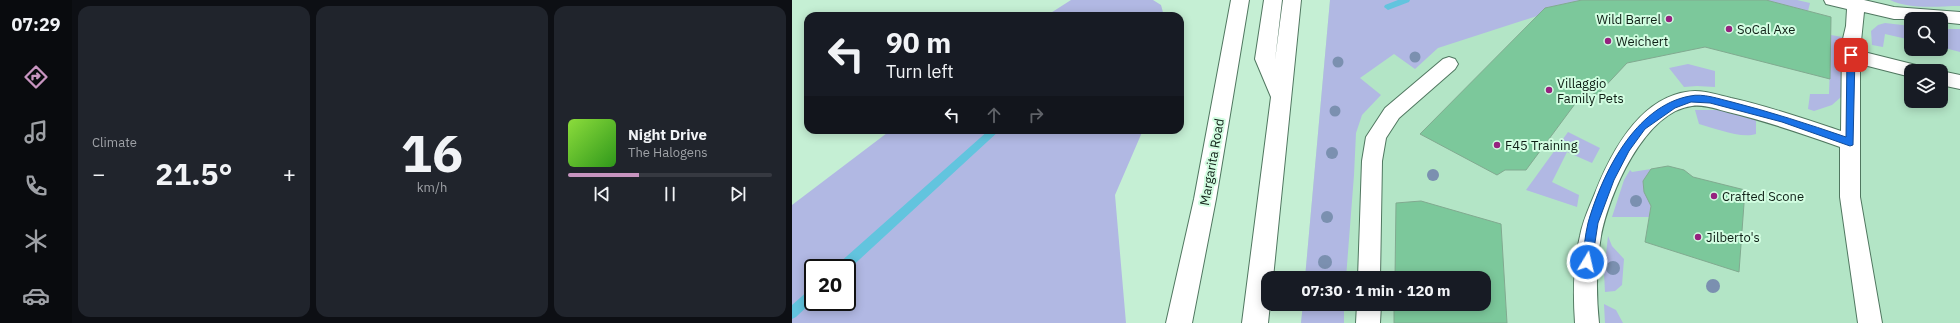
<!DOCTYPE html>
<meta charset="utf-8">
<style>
:root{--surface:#171b24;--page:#20242c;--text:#f1f3f6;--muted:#9ea1a6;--line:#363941;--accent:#c895c0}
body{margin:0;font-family:"IBM Plex Sans",sans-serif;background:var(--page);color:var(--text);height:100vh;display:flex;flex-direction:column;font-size:15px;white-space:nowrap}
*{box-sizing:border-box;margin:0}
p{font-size:13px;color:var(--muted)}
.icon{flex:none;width:22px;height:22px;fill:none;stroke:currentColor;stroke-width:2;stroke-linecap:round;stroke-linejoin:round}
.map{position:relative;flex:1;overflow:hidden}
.side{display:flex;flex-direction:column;gap:6px;padding:6px;background:#0d0f14;width:720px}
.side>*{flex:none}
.guide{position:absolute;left:12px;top:12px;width:380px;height:122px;border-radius:12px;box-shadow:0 2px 10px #0003;background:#171b24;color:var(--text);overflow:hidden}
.tools{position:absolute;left:1112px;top:12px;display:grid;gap:8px}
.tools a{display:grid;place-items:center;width:44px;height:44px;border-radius:8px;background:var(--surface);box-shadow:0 2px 10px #0003;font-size:20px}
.speed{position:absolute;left:12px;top:259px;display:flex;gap:8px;font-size:20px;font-weight:700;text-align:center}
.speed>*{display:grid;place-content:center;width:52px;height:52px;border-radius:50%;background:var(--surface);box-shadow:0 2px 10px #0003;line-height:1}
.speed .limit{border:2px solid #111;border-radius:6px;background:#fff;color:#111}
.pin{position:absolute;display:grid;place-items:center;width:34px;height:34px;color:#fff;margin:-17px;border-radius:8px;box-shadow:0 2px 6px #0006}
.me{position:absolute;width:44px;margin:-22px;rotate:9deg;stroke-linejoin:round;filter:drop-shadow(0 0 3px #0008)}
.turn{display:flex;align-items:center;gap:14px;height:84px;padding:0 16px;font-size:18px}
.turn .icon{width:52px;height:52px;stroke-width:2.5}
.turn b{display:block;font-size:28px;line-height:34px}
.lanes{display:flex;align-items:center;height:38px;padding:0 16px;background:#0003;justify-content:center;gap:20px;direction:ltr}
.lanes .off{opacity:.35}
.big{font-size:30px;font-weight:700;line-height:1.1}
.side .widget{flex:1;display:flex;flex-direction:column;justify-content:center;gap:6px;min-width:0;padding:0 14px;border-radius:12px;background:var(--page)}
.side .dial{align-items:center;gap:0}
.dial b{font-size:52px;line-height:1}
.song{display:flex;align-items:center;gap:12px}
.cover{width:48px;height:48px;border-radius:6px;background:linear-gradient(135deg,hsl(90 70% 55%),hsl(110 70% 35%))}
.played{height:4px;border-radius:2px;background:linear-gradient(90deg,var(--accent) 35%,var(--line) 35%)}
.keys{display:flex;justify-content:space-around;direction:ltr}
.heat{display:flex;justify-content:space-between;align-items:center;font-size:22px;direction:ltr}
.side .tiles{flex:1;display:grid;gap:6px;grid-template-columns:repeat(3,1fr)}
.trip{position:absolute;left:469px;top:271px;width:230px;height:40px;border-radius:12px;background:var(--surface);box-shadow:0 2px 10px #0003;font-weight:700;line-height:40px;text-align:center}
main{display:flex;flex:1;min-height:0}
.menu{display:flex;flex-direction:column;width:72px;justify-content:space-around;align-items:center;background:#090b0e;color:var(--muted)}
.menu .icon{width:28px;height:28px}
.menu .on{color:var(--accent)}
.menu b{font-size:18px;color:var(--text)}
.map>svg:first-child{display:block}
</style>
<main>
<nav class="menu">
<b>07:29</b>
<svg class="icon on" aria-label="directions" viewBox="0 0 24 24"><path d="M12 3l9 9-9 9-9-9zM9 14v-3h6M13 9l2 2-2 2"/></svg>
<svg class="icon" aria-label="music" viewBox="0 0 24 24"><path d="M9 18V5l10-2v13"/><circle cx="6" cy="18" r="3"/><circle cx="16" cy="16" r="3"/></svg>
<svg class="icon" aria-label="phone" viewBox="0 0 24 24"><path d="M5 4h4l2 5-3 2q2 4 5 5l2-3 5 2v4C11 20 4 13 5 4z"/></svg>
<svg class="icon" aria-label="climate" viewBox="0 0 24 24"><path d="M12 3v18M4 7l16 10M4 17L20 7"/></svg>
<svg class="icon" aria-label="car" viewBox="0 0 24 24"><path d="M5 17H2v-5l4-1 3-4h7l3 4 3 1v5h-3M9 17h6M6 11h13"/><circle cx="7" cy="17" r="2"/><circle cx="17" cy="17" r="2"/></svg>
</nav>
<section class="side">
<div class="tiles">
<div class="widget"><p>Climate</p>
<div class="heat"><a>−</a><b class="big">21.5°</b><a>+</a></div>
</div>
<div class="widget dial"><b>16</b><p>km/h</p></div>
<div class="widget">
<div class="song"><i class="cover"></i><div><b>Night Drive</b><p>The Halogens</p></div></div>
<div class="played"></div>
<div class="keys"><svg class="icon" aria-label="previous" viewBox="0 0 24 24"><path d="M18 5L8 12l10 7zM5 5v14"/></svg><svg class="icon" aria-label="pause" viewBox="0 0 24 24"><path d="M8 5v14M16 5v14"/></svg><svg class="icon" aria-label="next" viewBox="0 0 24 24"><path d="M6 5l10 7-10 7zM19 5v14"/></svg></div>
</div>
</div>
</section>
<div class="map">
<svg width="1168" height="323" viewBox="0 0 1168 323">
<rect width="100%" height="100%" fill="#c5efd4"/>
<path fill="#b3e5c6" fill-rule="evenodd" d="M538 0H1168V323H509L511 304H692V278H513ZM1119 19H1149V49H1119ZM1119 71H1149V101H1119Z"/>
<path fill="#b1b8e3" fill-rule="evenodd" d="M279 0H361L369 5 372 16H254Z
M538 0H790L753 8 745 16 646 48 623 69 602 54 568 78 589 95 570 115 564 133 562 175 554 278H513Z
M974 0H1005L1018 3 1016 11Z
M1098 0H1168V6C1145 6 1120 10 1098 0Z
M1093 23 1119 26V40L1093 34 1091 47 1080 45 1079 31 1086 25Z
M1149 29H1168V52L1149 47Z
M1039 35 1050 37 1049 97 1040 105 1022 111 1016 109 1018 94H1037Z
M896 64 923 71V87L905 86 892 87 877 68Z
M903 110C922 110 948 108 964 121V134C949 139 922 128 907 124Z
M99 130H351L323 195 334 323H0V205ZM21 268H55V302H21Z
M776 132 808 148 800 163 775 152 760 182 787 195 785 207 734 190Z
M859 169 851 181 852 192 859 202 857 217H820L832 180 838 170 840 172Z
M816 236 820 246 832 259 830 285 823 291 813 292 812 273Z
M511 304H552V323H509Z
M812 304 824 310 831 323H813Z"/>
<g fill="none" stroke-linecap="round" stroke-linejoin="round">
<path fill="#62c4de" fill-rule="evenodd" d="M606 0H618L617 2 596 10 592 7 593 5Z
M197 130H208L55 271V268H44L46 264Z
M21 289V301L4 317 0 319V305L17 290Z"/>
</g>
<path fill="#7cc89b" stroke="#81aa90" d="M790 0H974L1039 17 1038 79 913 47 835 63 805 95 794 89 734 170H713L705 175 628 134 753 8Z
M876 166 892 170 901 177 953 190 947 272 853 242 859 206 852 192 851 181 859 169Z
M629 201 709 224 715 323H602V304H692V278H603L604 203Z"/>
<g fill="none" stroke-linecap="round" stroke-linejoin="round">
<defs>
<path id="service" d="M1032 0H1072L1102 7 1168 12V24L1149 22V19H1102L1072 12 1068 51 1128 66 1131 71H1119V77L1068 64V197L1090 323H1066L1048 197V147C1011 134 974 121 936 112 924 109 912 104 900 106 852 112 817 194 809 236 804 265 804 294 807 323H783C781 294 781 265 788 236 791 220 797 208 803 193 820 150 850 93 903 91 915 91 927 95 939 98 976 106 1013 119 1049 131L1050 43 1054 26 1055 9 1034 4Z
M657 57 663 59 666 64 663 69 607 118 594 138 590 161 588 278H566L570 161 574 137 593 108 651 59Z
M1149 71 1168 75V89L1149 85Z
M565 304H589L588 323H564Z"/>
<path id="secondary" d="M439 0H457L424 199 400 323H374L402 199Z
M472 0H490L483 60 491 0H509L481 278H476V304H478L476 323H450L479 97 463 59Z"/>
</defs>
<use href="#service" stroke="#507760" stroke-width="2"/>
<use href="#secondary" stroke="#507760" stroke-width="2"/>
<use href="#service" fill="#fff" fill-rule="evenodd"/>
<use href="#secondary" fill="#fff" fill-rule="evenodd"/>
</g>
<g fill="#7b90b0">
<circle cx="623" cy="57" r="5.5"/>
<circle cx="546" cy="62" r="5.5"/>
<circle cx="543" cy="111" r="5.5"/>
<circle cx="540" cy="153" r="6"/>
<circle cx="641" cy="175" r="6"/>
<circle cx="844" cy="201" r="6"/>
<circle cx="535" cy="217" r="6"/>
<circle cx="533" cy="262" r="7"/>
<circle cx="821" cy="268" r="7"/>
<circle cx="921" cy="286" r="7"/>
</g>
<path fill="#1a73e8" stroke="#114b97" d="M1059 52 1063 55 1061 145 1058 146 990 122 918 103 899 102 883 108 853 129 837 151 822 180 806 223 800 262 798 265H791L790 262C792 249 793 235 796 223 810 174 843 106 898 96 911 93 927 99 940 102 979 112 1016 124 1054 137L1055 55Z"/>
<g fill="#96227f" stroke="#d2fde1" stroke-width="1.5">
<circle cx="877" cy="19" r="4"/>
<circle cx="937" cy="29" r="4"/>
<circle cx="816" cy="41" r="4"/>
<circle cx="757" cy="90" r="4"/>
<circle cx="705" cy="145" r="4"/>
<circle cx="922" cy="196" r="4"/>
<circle cx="906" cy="237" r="4"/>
</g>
<g text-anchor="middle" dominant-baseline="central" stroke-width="4" stroke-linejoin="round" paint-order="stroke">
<g font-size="13" fill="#0e1e15" stroke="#d2fde1" text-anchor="start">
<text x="869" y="19" text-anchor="end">Wild Barrel</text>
<text x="945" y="29">SoCal Axe</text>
<text x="824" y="41">Weichert</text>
<text x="765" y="83">Villaggio<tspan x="765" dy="15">Family Pets</tspan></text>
<text x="713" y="145">F45 Training</text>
<text x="930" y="196">Crafted Scone</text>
<text x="914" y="237">Jilberto's</text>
</g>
<g font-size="13" fill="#0e1e15" stroke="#d2fde1">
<text transform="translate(420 162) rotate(-80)">Margarita Road</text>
</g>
</g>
</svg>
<div class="tools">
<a><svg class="icon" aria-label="search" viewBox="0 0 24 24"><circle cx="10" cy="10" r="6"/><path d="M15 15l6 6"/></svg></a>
<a><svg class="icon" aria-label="layers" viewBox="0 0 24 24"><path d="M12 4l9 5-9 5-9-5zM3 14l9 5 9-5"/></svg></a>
</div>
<div class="speed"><div class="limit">20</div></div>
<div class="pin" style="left:1059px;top:55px;background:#d93025"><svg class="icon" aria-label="arrive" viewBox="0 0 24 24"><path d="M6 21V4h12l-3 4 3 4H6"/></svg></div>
<svg class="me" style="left:795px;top:262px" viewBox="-20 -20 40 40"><circle r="17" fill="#1a73e8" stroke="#fff" stroke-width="3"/><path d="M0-11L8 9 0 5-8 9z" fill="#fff"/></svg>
<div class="trip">07:30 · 1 min · 120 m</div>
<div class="guide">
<div class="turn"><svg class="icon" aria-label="left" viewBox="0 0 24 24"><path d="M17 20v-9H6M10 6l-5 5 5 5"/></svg><div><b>90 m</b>Turn left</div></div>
<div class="lanes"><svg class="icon" aria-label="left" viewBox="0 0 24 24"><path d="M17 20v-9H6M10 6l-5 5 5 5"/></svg><svg class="icon off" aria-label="ahead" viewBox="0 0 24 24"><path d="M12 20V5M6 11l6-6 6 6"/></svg><svg class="icon off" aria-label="right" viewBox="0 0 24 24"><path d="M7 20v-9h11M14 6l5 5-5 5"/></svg></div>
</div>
</div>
</main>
